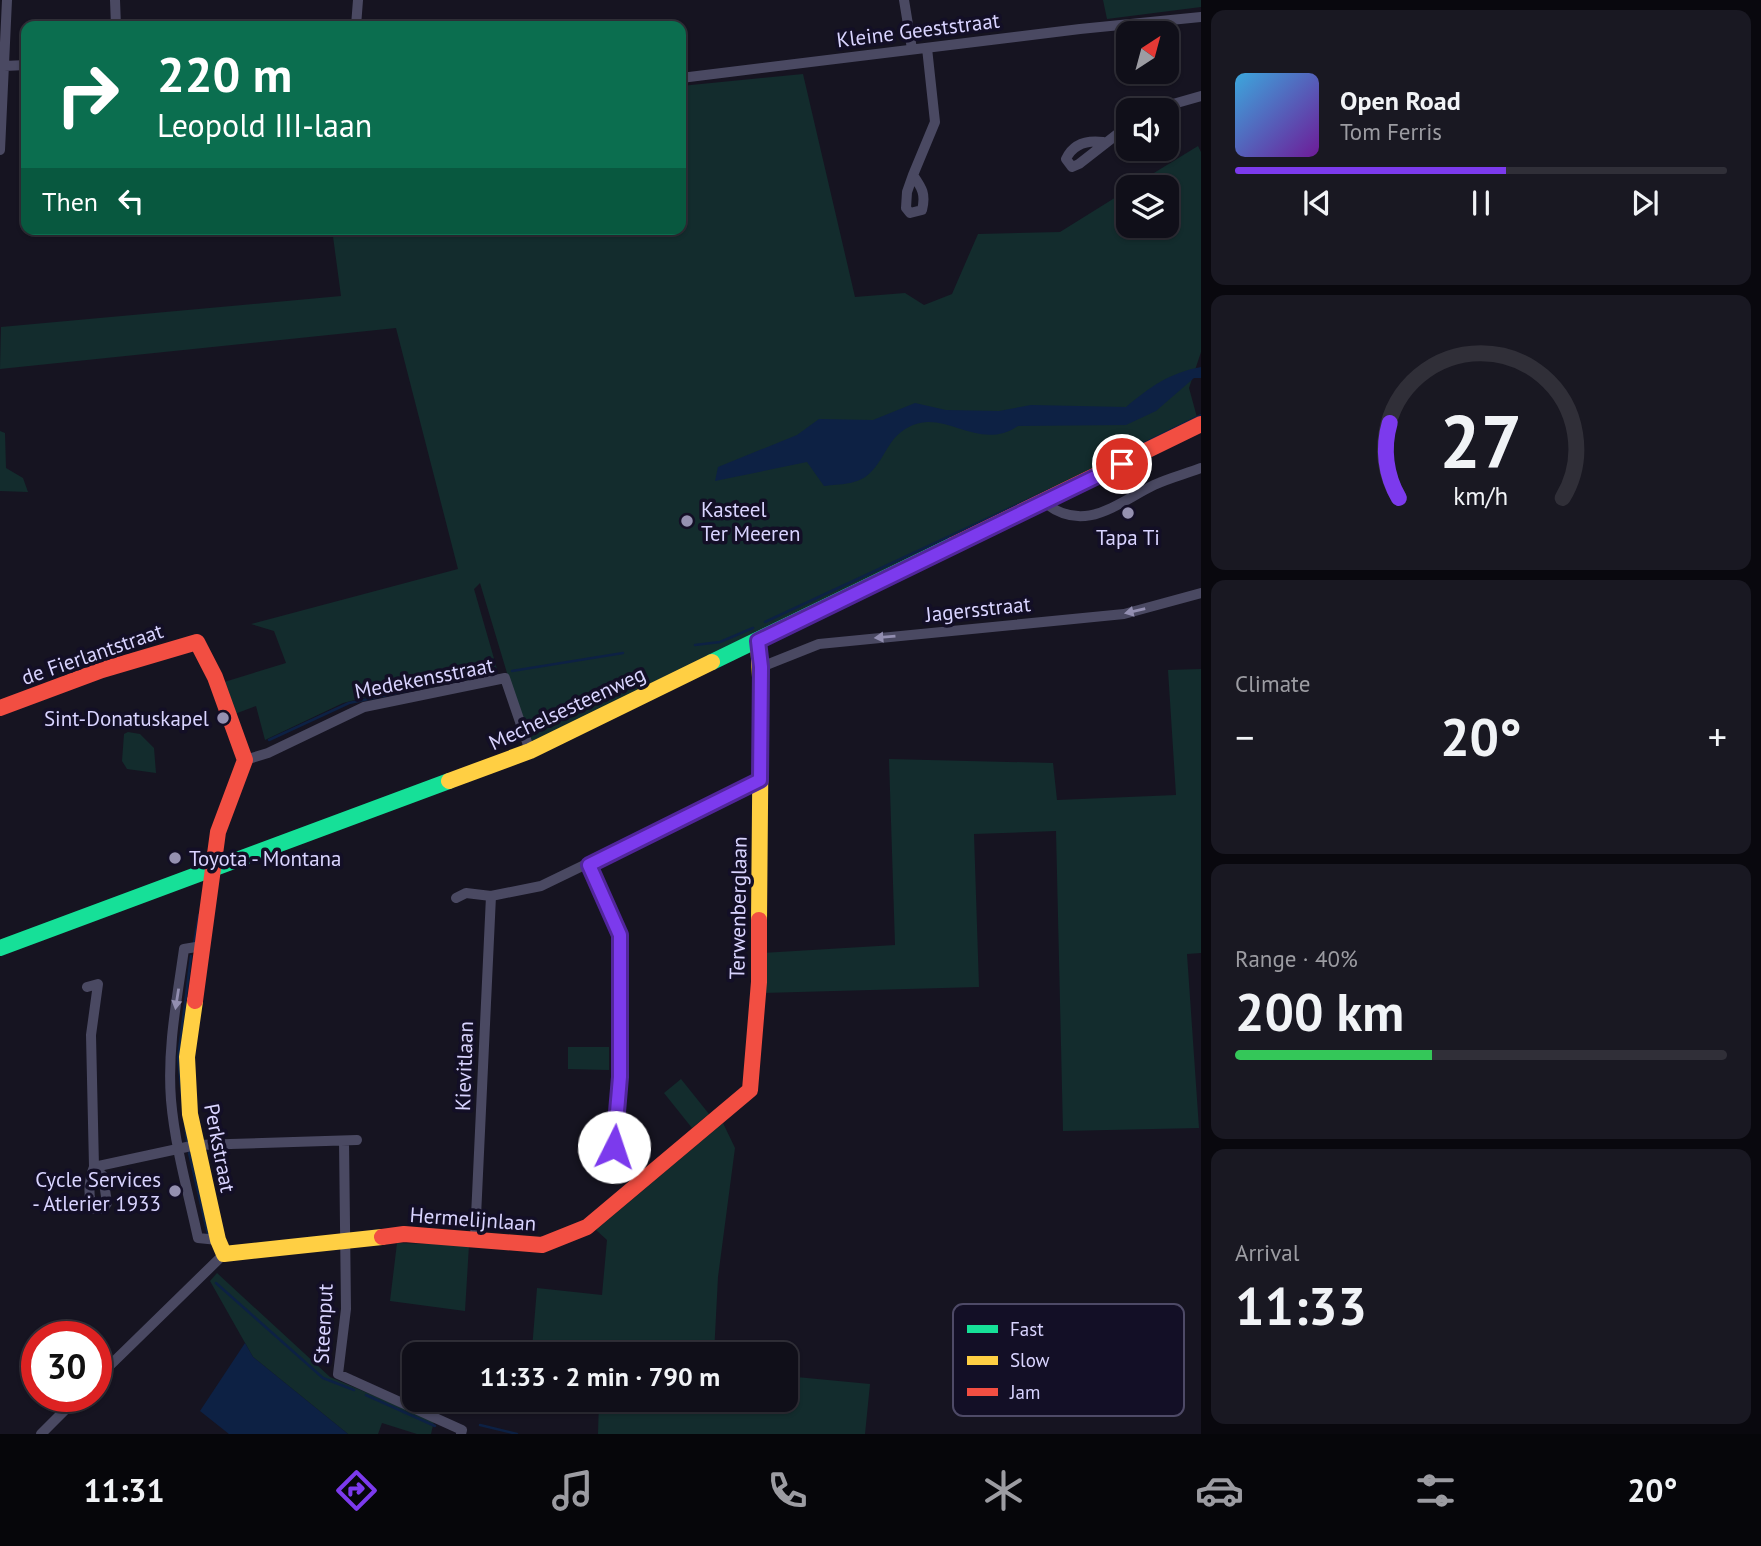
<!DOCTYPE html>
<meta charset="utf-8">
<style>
:root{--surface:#100f19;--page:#191822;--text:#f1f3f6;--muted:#9c9ca2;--line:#302f38;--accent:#7c3aed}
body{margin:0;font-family:"PT Sans",sans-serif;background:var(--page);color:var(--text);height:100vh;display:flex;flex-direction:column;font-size:26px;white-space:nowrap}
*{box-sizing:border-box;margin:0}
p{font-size:23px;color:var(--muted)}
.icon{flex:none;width:38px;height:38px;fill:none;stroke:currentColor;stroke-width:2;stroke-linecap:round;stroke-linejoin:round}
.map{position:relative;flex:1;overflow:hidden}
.sheet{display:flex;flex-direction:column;gap:10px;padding:10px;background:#09080e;width:560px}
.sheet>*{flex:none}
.guide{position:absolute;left:21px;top:21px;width:665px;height:214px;border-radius:14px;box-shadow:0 2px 5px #0004,0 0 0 2px var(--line);background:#0b6e4f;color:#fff;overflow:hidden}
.needle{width:46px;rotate:36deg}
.controls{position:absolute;left:1116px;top:21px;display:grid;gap:14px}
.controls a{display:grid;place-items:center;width:63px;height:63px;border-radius:14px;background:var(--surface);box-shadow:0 2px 5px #0004,0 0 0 2px var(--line);font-size:35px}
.speed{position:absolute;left:21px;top:1321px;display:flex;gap:14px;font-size:35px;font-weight:700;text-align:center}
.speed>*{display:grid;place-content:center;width:91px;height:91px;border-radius:50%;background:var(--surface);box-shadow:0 2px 5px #0004,0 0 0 2px var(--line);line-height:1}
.speed .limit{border:10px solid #d22;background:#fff;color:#111}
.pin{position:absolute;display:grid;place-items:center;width:60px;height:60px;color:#fff;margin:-30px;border:4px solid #fff;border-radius:50%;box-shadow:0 2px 7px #0007}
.me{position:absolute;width:77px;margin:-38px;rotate:4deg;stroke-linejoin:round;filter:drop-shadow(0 0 5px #0008)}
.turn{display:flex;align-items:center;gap:24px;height:147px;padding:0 21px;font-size:32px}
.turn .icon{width:91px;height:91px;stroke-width:2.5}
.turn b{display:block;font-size:49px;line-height:60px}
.then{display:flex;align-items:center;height:66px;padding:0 21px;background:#0003;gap:14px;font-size:26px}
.big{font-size:52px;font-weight:700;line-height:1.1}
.sheet .card{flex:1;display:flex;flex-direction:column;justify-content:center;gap:10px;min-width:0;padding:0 24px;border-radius:14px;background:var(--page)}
.sheet .dial{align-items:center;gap:0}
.dial svg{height:182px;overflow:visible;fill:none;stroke:var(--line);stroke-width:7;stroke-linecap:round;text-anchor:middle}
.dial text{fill:var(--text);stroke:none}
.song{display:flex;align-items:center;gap:21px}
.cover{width:84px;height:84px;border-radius:10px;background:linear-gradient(135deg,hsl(200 70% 55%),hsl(280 70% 35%))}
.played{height:7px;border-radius:4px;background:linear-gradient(90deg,var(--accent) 55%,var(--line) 55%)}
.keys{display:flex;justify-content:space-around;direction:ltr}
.heat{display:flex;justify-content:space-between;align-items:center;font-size:38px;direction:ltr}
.charge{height:10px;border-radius:5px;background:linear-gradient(90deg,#34c759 40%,var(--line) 0)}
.trip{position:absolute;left:402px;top:1342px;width:396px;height:70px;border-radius:14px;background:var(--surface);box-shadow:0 2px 5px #0004,0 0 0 2px var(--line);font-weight:700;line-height:70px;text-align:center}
.menu{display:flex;height:112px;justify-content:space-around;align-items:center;background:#06060a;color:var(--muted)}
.menu .icon{width:49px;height:49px}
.menu .current{color:var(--accent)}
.menu b{font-size:32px;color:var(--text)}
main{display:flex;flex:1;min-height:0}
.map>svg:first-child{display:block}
</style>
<main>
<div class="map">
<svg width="1201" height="1434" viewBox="0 0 1201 1434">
<rect width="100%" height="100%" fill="#161421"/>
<path fill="#132c2d" d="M1103 0H1201V7L1107 19Z
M803 74 855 297 905 293 924 305 952 294 978 234 1060 232 1129 189V226H1167V187H1131L1198 146 1201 152V352L1189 388 1198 421 850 592 528 743 480 583 474 589 497 669 441 686 396 693 408 687 343 703 265 740 256 706 232 715 221 683 286 663 274 631 251 624 458 569 396 328 0 369 1 327 341 296 332 229H681V86Z
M0 431 5 433 6 468 23 478 28 492 0 491Z
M1201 669V953L1187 954 1199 1128 1063 1131 1056 831 974 834 979 987 763 993 762 953 895 945 889 759 1053 763 1057 800 1176 795 1168 670Z
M128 732 140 734 154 748 156 773 127 769 122 761 124 734Z
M568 1047H609V1070L568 1069Z
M681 1079 709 1114 692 1128 664 1093Z
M723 1123 735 1148 718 1277 714 1354H581L532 1349 537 1288 602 1295 607 1240 596 1230Z
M397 1243 469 1245 465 1311 390 1301Z
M217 1273 330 1377 434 1421 431 1434H417L382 1423 378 1434H348L253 1357 210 1281Z
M786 1376 870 1384 865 1434H598L599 1400H786Z"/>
<path fill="#0d2144" d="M1201 367V378H1194L1156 411 1126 425 1018 426C979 452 948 411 913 425 887 436 887 457 870 473 858 485 840 484 824 486L807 462 715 481 718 467 797 435 819 419 873 420 915 403 946 410 999 411 1031 405 1126 407C1150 387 1169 373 1201 367Z
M245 1343 253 1357 348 1434H229L200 1411Z"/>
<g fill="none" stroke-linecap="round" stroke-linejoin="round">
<path stroke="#0d2144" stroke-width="2.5" d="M1104 463 1201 415
M765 622 1051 489
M695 645 720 642 753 628
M512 671 623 653
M269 740 349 703 488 674
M194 943 199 915
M187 1142 178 1058 191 956
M189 1153 208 1235
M216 1283 323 1378 354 1390
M366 1395 435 1426
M480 1425 517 1434"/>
<path stroke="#4a4962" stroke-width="10" d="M115 0 116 26
M904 0 912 49
M356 26 358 0
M4 66 26 65
M681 78 1080 29 1201 17
M1152 110 1201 96
M1103 142C1087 140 1073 144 1066 159L1072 167 1079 164 1129 125
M0 150 7 0
M913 175 935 122 927 48
M913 175C922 188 926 194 922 210L910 213 906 208 907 192Z
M1044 502C1084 535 1117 503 1154 485 1169 478 1185 474 1201 468
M761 667 819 644 1124 614 1201 593
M245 760 268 753 364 707 505 678 530 751
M589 865 620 935V1077L614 1147 620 1161 638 1183
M456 898 466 893 491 896 541 886 760 780
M202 946 184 949C177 999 167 1049 171 1100 175 1146 188 1192 198 1238L218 1240
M87 987 98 984 91 1035 94 1167C89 1179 87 1199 94 1209H103L107 1203 103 1176 94 1167
M344 1141 346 1309 338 1374 462 1430 461 1434
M94 1167 196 1145 357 1140
M475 1238 491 896
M96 1379 224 1254
M41 1434 79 1396"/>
<path stroke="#16e098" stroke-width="16" d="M712 662 953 545
M0 948 449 781"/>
<path stroke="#ffcf43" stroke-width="16" d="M758 641 761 695 759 920
M449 781 530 751 712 662
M195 1001 187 1057 190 1114 218 1240 224 1254 382 1237"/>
<path stroke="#f24e42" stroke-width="16" d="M953 545 1201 424
M0 708 102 670 197 642 215 677 245 760 218 832 195 1001
M382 1237 404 1234 542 1245 587 1227 750 1090 759 982V920"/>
</g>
<defs><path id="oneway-solid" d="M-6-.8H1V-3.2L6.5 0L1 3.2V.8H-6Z" transform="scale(1.75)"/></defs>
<g fill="#928eb0">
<use href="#oneway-solid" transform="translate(1135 611) rotate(167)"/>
<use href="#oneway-solid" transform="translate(885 637) rotate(175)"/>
<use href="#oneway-solid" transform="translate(177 999) rotate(99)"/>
</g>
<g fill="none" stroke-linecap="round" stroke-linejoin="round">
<defs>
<path id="route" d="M614 1147 620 1077V935L589 865 760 780 761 667 758 641 1122 464"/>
</defs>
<use href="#route" stroke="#51269a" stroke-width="18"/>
<use href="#route" stroke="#7c3aed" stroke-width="12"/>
</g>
<g fill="#9591b1" stroke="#130f26" stroke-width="2.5">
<circle cx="1128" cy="513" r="7"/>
<circle cx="687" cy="521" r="7"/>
<circle cx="223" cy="718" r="7"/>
<circle cx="175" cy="858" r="7"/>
<circle cx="175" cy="1191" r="7"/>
</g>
<g text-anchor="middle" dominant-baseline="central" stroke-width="7" stroke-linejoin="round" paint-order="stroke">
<g font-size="21" fill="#d9d4ff" stroke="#130f26">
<text transform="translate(918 30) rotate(-7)">Kleine Geeststraat</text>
<text transform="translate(978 609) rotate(-6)">Jagersstraat</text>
<text transform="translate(92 654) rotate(-19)">de Fierlantstraat</text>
<text transform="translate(424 678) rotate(-11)">Medekensstraat</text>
<text transform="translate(567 708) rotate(-25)">Mechelsesteenweg</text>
<text transform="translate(738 908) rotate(-89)">Terwenberglaan</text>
<text transform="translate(464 1066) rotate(-88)">Kievitlaan</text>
<text transform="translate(220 1148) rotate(79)">Perkstraat</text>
<text transform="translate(473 1219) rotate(4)">Hermelijnlaan</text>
<text transform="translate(323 1324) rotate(-87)">Steenput</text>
</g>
<g font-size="21" fill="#d9d4ff" stroke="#130f26" text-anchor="start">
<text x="701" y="509">Kasteel<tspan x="701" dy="24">Ter Meeren</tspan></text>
<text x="1128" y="537" text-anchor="middle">Tapa Ti</text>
<text x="209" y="718" text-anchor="end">Sint-Donatuskapel</text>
<text x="189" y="858">Toyota - Montana</text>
<text x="161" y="1179" text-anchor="end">Cycle Services<tspan x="161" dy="24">- Atlerier 1933</tspan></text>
</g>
</g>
<rect x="953" y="1304" width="231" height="112" rx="10" fill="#130f26" stroke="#4e4a67" stroke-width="2"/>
<rect x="967" y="1325" width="31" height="8" fill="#16e098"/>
<rect x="967" y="1356" width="31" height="9" fill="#ffcf43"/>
<rect x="967" y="1388" width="31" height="8" fill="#f24e42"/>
<g font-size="19" fill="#d9d4ff">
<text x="1010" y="1336">Fast</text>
<text x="1010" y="1367">Slow</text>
<text x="1010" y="1399">Jam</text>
</g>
</svg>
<div class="controls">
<a><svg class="needle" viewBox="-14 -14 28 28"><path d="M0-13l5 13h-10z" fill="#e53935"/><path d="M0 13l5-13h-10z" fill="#9c9ca2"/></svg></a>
<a><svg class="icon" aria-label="sound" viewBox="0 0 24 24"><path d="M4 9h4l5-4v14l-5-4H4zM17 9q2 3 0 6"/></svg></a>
<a><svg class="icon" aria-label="layers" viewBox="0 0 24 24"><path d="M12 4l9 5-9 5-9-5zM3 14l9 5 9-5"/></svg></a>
</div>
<div class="speed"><div class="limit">30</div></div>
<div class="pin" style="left:1122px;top:464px;background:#d93025"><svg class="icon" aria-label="arrive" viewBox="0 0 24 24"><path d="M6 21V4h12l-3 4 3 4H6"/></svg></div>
<svg class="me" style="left:614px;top:1147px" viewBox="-20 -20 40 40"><circle r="19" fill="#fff"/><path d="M0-13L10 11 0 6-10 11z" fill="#7c3aed"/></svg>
<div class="trip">11:33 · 2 min · 790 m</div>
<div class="guide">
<div class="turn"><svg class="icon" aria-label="right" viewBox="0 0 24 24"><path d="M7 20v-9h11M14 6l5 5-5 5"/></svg><div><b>220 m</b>Leopold III-laan</div></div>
<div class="then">Then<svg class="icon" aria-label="left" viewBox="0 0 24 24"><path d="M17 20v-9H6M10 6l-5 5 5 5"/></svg></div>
</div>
</div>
<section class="sheet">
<div class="card">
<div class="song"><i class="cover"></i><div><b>Open Road</b><p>Tom Ferris</p></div></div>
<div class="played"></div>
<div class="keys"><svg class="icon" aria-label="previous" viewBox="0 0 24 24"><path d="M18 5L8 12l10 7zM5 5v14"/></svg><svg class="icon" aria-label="pause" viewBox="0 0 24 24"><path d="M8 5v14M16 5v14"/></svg><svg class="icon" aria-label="next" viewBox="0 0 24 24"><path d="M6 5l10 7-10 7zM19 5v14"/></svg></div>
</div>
<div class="card dial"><svg viewBox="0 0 100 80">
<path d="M14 69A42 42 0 1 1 86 69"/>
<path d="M14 69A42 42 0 0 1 10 36" stroke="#7c3aed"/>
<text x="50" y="56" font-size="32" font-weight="700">27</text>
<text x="50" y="72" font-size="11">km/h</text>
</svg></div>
<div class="card"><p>Climate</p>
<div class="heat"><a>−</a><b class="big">20°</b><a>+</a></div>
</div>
<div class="card"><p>Range · 40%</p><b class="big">200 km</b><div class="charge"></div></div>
<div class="card"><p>Arrival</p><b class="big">11:33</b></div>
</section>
</main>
<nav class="menu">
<b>11:31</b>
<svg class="icon current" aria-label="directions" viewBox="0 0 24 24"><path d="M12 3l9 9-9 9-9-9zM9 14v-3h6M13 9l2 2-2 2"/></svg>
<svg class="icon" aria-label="music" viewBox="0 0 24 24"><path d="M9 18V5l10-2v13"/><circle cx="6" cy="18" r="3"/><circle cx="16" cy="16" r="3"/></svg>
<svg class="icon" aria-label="phone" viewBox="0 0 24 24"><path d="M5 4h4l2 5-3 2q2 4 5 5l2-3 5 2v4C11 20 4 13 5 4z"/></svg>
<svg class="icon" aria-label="climate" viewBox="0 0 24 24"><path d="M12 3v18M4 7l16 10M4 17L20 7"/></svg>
<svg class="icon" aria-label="car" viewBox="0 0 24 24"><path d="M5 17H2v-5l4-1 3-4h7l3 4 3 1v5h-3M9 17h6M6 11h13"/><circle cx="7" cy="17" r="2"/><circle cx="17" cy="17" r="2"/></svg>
<svg class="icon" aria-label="filters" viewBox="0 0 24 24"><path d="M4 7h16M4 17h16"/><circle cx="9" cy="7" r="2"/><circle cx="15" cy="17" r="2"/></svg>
<b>20°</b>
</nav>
